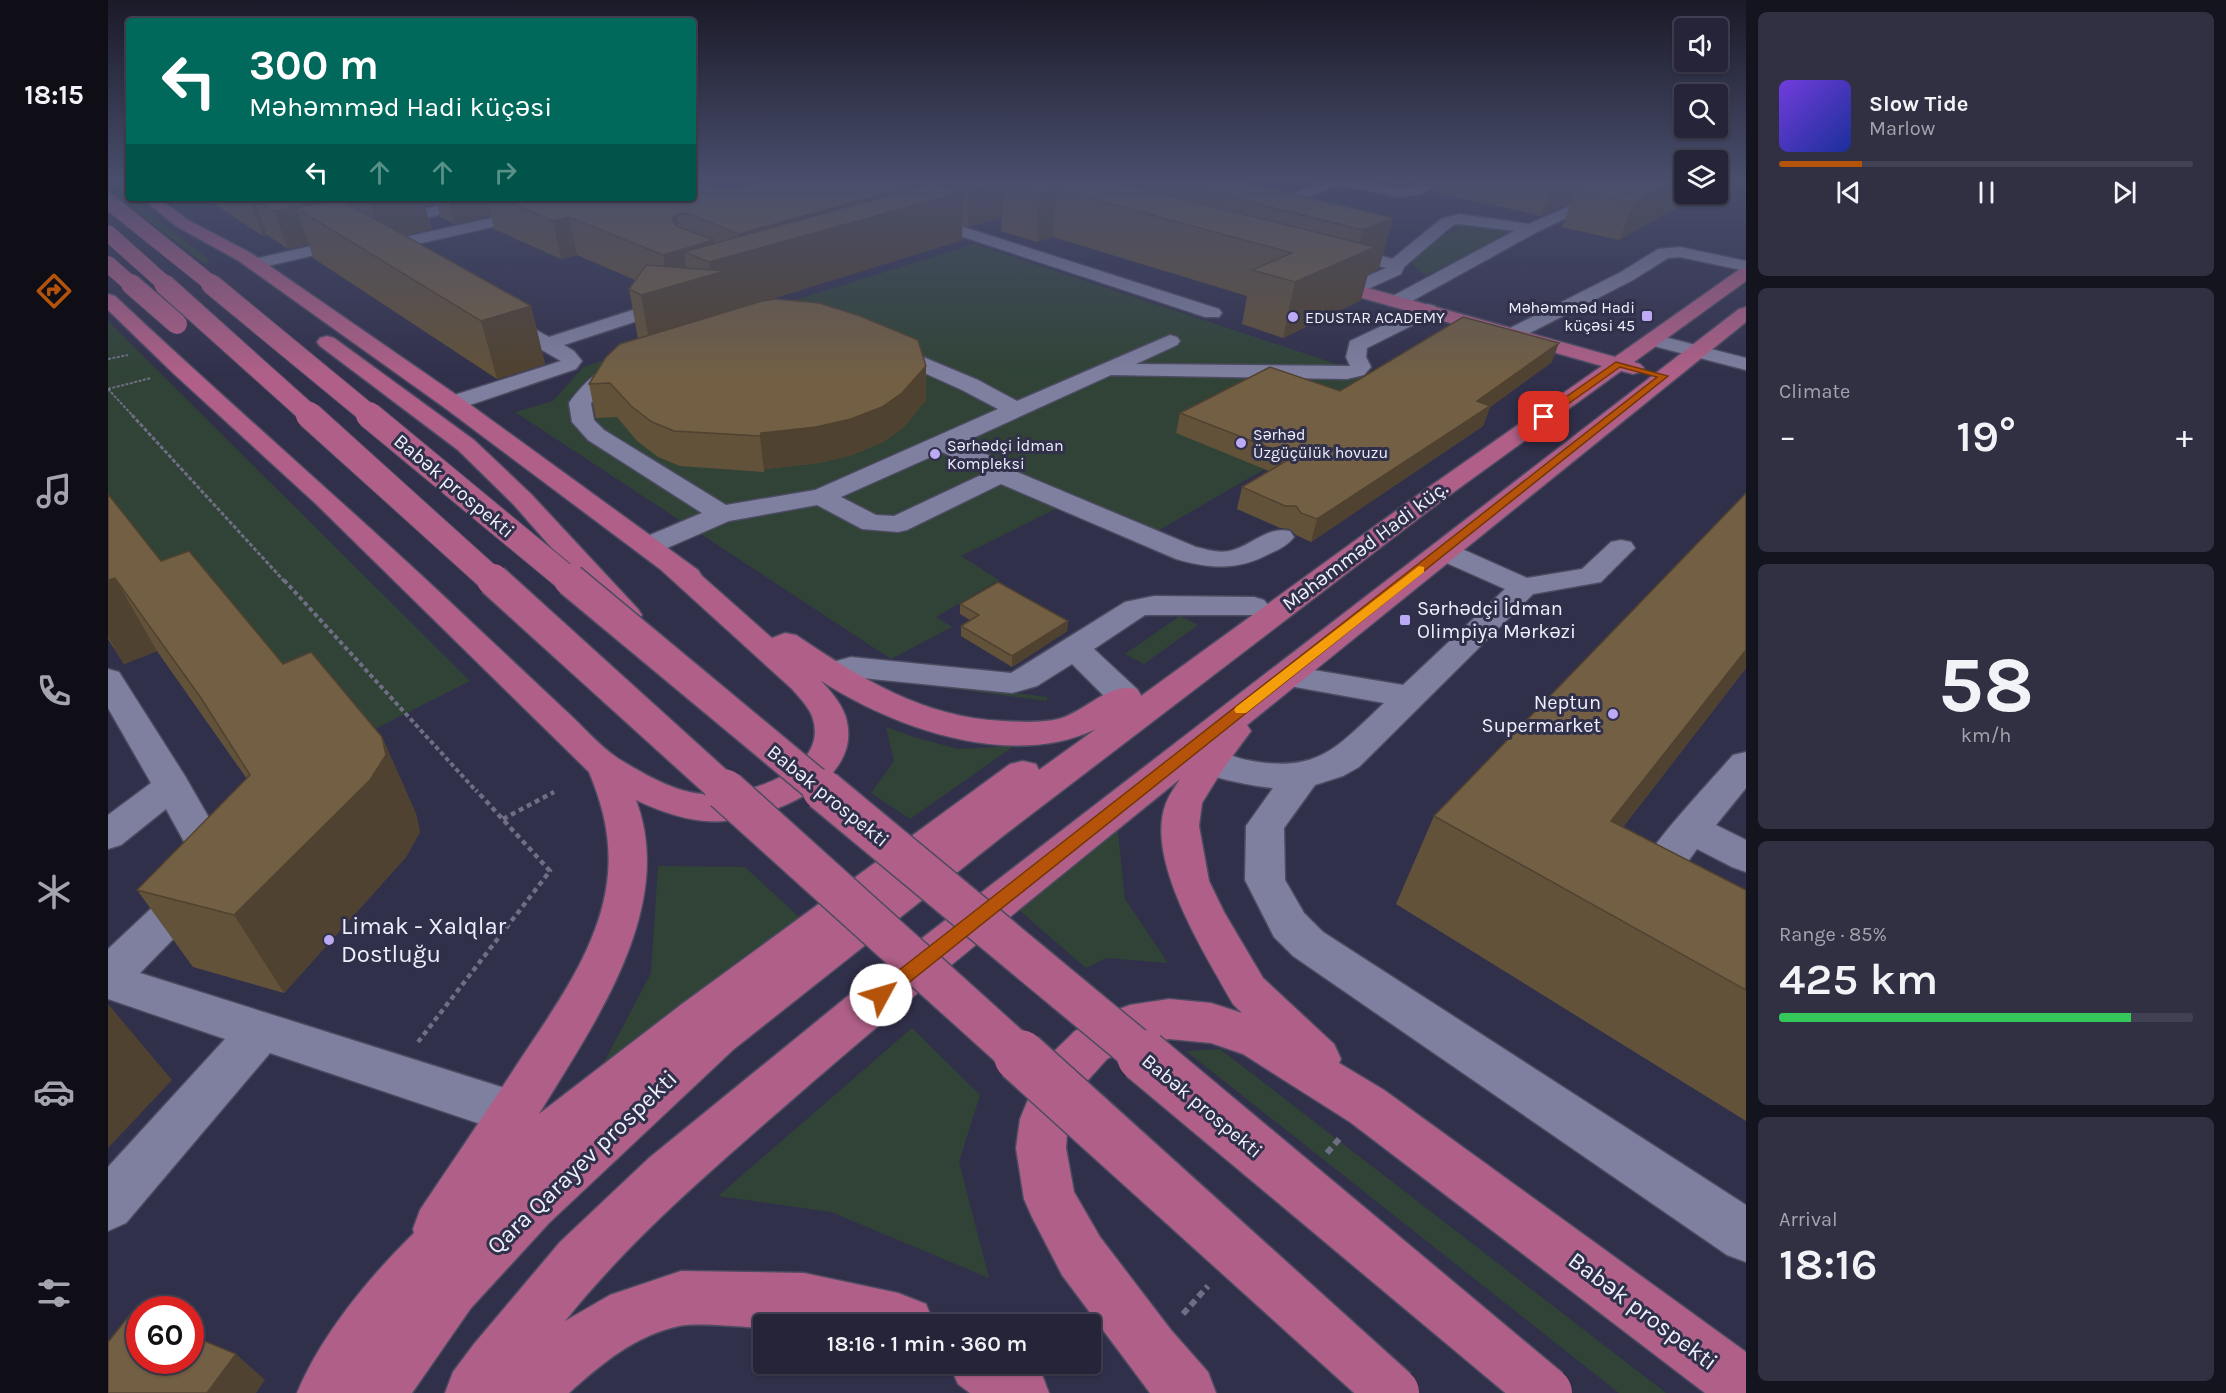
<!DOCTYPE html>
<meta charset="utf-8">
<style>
:root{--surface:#252438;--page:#313043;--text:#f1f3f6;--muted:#a3a4ae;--line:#424153;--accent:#b45309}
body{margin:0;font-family:Karla,sans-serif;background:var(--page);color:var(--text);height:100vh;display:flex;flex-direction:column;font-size:22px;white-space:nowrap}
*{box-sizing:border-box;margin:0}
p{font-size:20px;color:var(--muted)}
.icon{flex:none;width:33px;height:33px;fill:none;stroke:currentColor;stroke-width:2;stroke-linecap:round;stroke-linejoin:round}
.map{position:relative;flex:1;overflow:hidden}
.panel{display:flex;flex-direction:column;gap:12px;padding:12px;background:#14141f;width:480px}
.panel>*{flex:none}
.guide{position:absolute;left:18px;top:18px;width:570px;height:183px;border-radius:6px;box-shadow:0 2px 4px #0004,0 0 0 2px var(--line);background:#00695c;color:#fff;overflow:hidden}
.controls{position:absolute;left:1566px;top:18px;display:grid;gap:12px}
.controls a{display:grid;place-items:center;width:54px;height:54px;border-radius:6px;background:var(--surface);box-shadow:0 2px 4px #0004,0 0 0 2px var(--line);font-size:30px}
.speed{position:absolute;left:18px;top:1296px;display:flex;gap:12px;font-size:30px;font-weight:700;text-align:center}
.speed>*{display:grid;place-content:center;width:78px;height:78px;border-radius:50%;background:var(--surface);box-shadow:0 2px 4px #0004,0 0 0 2px var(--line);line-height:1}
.speed .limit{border:9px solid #d22;background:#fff;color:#111}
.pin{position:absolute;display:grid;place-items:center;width:51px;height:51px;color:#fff;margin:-26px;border-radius:12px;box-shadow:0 3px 9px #0006}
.me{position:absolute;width:66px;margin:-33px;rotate:51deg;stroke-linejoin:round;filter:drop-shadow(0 0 4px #0008)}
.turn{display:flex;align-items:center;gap:21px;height:126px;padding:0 24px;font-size:27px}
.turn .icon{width:78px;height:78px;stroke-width:2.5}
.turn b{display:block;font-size:42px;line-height:51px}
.lanes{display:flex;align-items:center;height:57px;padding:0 24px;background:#0003;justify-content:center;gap:30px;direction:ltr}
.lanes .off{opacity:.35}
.big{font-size:45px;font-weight:600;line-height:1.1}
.panel .widget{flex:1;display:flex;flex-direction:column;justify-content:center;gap:9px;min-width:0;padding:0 21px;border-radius:9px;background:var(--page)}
.panel .dial{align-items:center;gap:0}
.dial b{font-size:78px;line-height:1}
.song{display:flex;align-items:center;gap:18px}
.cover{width:72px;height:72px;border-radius:9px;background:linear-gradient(135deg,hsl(260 70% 55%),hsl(230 70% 35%))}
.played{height:6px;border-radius:3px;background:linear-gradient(90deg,var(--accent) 20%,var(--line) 20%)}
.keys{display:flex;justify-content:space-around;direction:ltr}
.heat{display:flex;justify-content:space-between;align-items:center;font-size:33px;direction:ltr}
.charge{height:9px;border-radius:4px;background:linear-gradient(90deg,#34c759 85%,var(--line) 0)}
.trip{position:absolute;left:645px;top:1314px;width:348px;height:60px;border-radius:6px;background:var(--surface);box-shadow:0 2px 4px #0004,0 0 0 2px var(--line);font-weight:600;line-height:60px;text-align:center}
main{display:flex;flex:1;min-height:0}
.menu{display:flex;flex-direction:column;width:108px;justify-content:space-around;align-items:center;background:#0f0e16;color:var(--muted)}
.menu .icon{width:42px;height:42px}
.menu .current{color:var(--accent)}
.menu b{font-size:27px;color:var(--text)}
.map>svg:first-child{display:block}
</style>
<main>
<nav class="menu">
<b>18:15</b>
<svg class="icon current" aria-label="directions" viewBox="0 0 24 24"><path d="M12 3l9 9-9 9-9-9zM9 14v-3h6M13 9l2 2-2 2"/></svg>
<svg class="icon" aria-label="music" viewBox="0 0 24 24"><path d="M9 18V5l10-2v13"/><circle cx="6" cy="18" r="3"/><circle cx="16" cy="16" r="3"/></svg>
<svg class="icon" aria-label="phone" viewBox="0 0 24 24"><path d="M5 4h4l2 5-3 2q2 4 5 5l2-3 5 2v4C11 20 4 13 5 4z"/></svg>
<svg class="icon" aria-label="climate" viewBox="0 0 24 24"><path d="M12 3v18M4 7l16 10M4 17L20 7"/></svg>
<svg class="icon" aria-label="car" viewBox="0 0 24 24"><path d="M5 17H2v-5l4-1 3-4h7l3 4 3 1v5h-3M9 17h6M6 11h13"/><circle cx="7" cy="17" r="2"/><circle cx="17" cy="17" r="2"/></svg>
<svg class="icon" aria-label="filters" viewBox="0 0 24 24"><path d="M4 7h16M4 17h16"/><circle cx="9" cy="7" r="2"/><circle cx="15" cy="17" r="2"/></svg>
</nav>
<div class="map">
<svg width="1638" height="1393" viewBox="0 0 1638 1393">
<rect width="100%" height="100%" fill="#31304b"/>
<path fill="#304336" d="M0 181H1L103 261 95 263 0 189Z
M1360 222 1410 229 1317 276 1298 257Z
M866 244 1298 387 1048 532 971 497 853 556 891 580 828 617 844 627 783 659 407 412 445 401 475 367Z
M0 321 362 681 247 739 212 740 0 513Z
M1072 616 1090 625 1036 664 1017 654Z
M794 678 939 697V701L794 682Z
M778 727 806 737 850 749 906 746 802 819 763 793 786 761Z
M1009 824 1017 899 1060 963 998 958 978 968 911 910Z
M550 866 637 867 691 917 492 1070 543 973Z
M804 1028 872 1095 851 1162 881 1278 723 1212 610 1196Z
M1112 1049 1558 1393H1511L1078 1051Z"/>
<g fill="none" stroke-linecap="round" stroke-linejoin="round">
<defs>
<path id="minor" d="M1217 181H1253L1290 189 1305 187 1318 181H1337L1313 194 1290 197 1231 185 1154 214 1149 216 1141 211 1144 208Z
M1517 181H1536L1429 232 1295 306H1281L1279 302 1281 298 1406 231 1351 224 1345 225 1296 267 1293 274 1251 293H1239L1236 289 1239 285 1278 268 1226 252 1224 248 1226 244 1232 243 1284 259 1333 219 1351 214 1421 224Z
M328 198 350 200 353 206 350 209 312 220 307 218 304 215 307 212 335 204Z
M475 198H502L495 202 270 253 262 248 270 243Z
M812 213 1111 309 1114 313 1111 317H1097L807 221 804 218 807 215Z
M248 236 254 238 256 241 254 244 147 269 141 268 138 264 141 260Z
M1572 247 1638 261V271L1572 257 1560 258 1525 280 1412 338H1398L1395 334 1398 330 1513 272 1550 249Z
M568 296 575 298 577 302 575 306 456 345 466 351 474 361 468 369 353 408 345 410 337 408 334 403 337 398 453 361 385 322 382 318 385 314H399L441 337Z
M1320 304 1327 306 1329 310 1327 314 1259 348 1258 357 1263 367 1256 375 1239 379 1003 375 854 443 893 461 897 467 1088 547C1100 550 1113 554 1125 550 1145 544 1160 526 1182 531L1186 537C1180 545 1172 549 1163 553 1130 571 1103 569 1068 559L893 484 799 530 790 532 754 529 709 505 621 521 550 552 540 554 530 552 526 546 530 540 594 513 480 440 464 422 461 403C475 383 502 356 528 363L531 367 528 371 501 385 483 403 486 420 496 430 618 505 707 490 890 409 854 390 770 352 767 348 770 344H784L870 380 909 401 1062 335 1069 337 1072 341 1069 345 1028 364 1242 366 1238 357 1242 341ZM834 452 874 471 873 475 786 516 768 515 733 497Z
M1545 334 1638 358V370L1538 344 1535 340 1538 336Z
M1513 540 1523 542 1527 548 1493 582 1425 594 1251 767 1235 776 1207 785 1176 828 1177 880 1196 913 1215 932 1638 1205V1262L1619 1255 1185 956 1166 937 1137 880 1138 826 1165 788C1151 787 1100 778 1089 769 1087 767 1086 764 1084 761L1090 752C1109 747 1120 756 1139 760 1210 774 1228 748 1276 703L1176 685 1165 682 1160 675 1165 668 1176 665 1295 685 1397 589 1325 557 1321 551 1325 545 1335 543 1345 545 1419 578 1474 569 1503 542Z
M1046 596 1146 597 1156 600 1161 606 1156 612 1146 615H1037L986 649 1029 689 1034 697 1029 705 1017 708 1005 705 964 664 929 686 904 693 744 677 721 683 710 680 705 673 710 666 743 657 903 673 1017 602Z
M0 669 11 672 77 776 124 858 121 877 115 888 32 973 422 1096 429 1112 422 1128 405 1135 162 1053 18 1223 0 1231V1167L117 1039 0 999V949L83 871 85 858 58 809 13 845 0 849V815L43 783 0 708Z
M1638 752V788L1608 825 1638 840V872L1624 867 1589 849 1552 900 1538 905 1524 900 1518 889C1542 844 1591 794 1625 755Z"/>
<path id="major" d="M11 181H21V187Z
M34 198H50L80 220 143 253 353 398 590 570 594 576 664 638 677 633 688 635C752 678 816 718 896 721 913 722 933 723 950 719 978 712 999 682 1029 689L1033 696 1314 492 1494 366 1205 284 1202 280 1205 276H1217L1507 357 1632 269 1638 268V281L1526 362 1532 364 1536 368 1532 372 1525 374 1513 371 1332 502 895 836 626 1049 441 1223 363 1308 304 1393H189C213 1335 262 1276 306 1233L305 1229 312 1210C344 1162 377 1114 408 1066 446 1008 494 945 500 874 503 837 495 806 481 772L207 503 66 374 0 310V294L7 296C116 399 230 497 340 600 379 637 418 673 457 710 474 725 492 747 511 759 536 774 566 792 595 794 635 798 724 771 704 716 700 706 691 697 684 689L552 569 337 408 131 261 68 226ZM712 680C785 728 903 770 988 729L931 770 928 764 915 761 902 764 574 1004 431 1114C485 1025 569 908 528 800 555 813 587 824 617 821 664 817 752 783 739 722 736 706 723 691 712 680Z
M1638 307V322L1139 725 1143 731 1115 769 1094 803 1091 826 1101 881 1116 912 1155 978 1226 1044 1233 1059 1231 1063 1276 1090 1638 1352V1393H1597L1242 1122 1135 1054 1103 1043 1061 1039 1029 1044 999 1059 972 1089 960 1119 958 1148 966 1192 992 1237 1063 1330 1100 1372 1108 1393H1042L954 1275 924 1217 916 1199 908 1148 912 1119 936 1061 967 1031 1006 1011 1022 1005 1061 999 1103 1003 1134 1013 1125 1004C1098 955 1036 860 1058 803 1061 795 1067 787 1072 779 939 887 806 993 677 1106 600 1173 522 1240 457 1321L502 1295 573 1271 696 1273 790 1293 818 1304 826 1324H656V1328C634 1327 590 1322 571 1326 528 1335 493 1364 461 1393H337L345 1372 366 1344 452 1242 541 1158 757 982 1631 309Z
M219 336 226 338 366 440 423 494 530 609 534 615 530 621 519 624 508 621 405 504 350 450 212 346 209 342 212 338Z
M841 1364H920L933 1372 941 1393H862L850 1384Z"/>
</defs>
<use href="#minor" stroke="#4c4b61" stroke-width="3"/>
<use href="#major" stroke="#4c4b61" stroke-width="3"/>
<path stroke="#6f6e85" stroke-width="2" stroke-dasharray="3 1.5" stroke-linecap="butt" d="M0 359 20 355
M0 389 25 416
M0 389 43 378"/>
<path stroke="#6f6e85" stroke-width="3" stroke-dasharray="4 2" stroke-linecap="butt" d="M24 415 177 582"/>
<path stroke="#6f6e85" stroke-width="4" stroke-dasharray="4.5 3" stroke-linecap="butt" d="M176 580 369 792"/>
<path stroke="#6f6e85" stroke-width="4.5" stroke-dasharray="5 4" stroke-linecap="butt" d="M395 819 446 792
M310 1042 442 871 368 790"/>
<path stroke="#6f6e85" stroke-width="6" stroke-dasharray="7 4.5" stroke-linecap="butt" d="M1219 1153 1232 1138
M1075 1314 1100 1286"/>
<use href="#minor" fill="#7f809f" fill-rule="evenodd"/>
<use href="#major" fill="#b06088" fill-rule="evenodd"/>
<defs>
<path id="major-bridge-far5" d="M0 201 105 285
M0 233 58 285
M0 264 24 285"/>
<path id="major-bridge-far4" d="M23 284 69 324
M56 284 203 416
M103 284 263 416"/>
<path id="major-bridge-far3" d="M201 415 386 582
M261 415 463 582"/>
<path id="major-bridge-far2" d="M385 580 619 792
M462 580 717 792"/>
<path id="major-bridge-far1" d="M617 790 913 1057
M715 790 1037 1057"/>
<path id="major-bridge" d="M912 1056 1285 1393
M1035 1056 1438 1393"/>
</defs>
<use href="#major-bridge-far5" stroke="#4c4b61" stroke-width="17" stroke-linecap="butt"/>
<use href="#major-bridge-far4" stroke="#4c4b61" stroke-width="22" stroke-linecap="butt"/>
<use href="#major-bridge-far3" stroke="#4c4b61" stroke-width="28" stroke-linecap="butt"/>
<use href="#major-bridge-far2" stroke="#4c4b61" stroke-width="35" stroke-linecap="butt"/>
<use href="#major-bridge-far1" stroke="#4c4b61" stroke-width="44" stroke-linecap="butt"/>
<use href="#major-bridge" stroke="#4c4b61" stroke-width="55" stroke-linecap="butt"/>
<use href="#major-bridge-far5" stroke="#b06088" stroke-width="16"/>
<use href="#major-bridge-far4" stroke="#b06088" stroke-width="20"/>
<use href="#major-bridge-far3" stroke="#b06088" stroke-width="26"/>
<use href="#major-bridge-far2" stroke="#b06088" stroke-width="32"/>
<use href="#major-bridge-far1" stroke="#b06088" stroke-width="41"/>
<use href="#major-bridge" stroke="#b06088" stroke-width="52"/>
</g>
<path fill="#62523a" d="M657 181H1132L1285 218 1271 268 1260 274 1253 300 1175 338 1134 324 1139 296 945 237 929 242 893 231 894 217 860 227 854 225V240L660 300 818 400 795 428 775 442 744 455 711 463 657 469 656 472 572 466 550 457 529 441 509 417 488 418 481 384 530 339 521 289 527 280 469 255 453 259 386 229 383 216 347 224 332 217 329 203 317 207 324 229 295 235 423 306 437 364 389 379 205 258 201 244 180 249 159 235 155 236 97 198H585Z
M1276 181H1311L1297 186Z
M1326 181H1576L1511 240 1454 227 1463 203 1433 216 1323 191Z
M1444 362 1382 407 1375 426 1203 542 1188 535 1182 529 1172 528 1129 509 1134 487 1161 471 1068 433 1072 413Z
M1638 493V668L1515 827 1638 890V1121L1288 904 1326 816Z
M0 494 53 561 175 664 274 737 308 814 312 832 298 857 176 993 85 967 29 890 139 779 49 651 16 664 0 639Z
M852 604 960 621 959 631 904 667 853 636V626L862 620 852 614Z"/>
<path fill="#504230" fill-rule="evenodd" d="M896 181H928L896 184 894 217 860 227 861 191Z
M1014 181H1039L1036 208 1011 206Z
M1299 181H1311L1297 186Z
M1446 181H1511L1477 187 1470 185 1463 203 1433 216Z
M1568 181H1576V194H1595L1511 240 1526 203Z
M1610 181H1618L1610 186Z
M801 187V207L855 192 854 240 622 312 543 352 533 295 560 288 555 255 564 219 569 214 574 250 606 240 608 261 632 254 630 234ZM576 252 601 262 603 275 580 282Z
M948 189 945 237 929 242 932 194Z
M145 198 159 235 155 236 142 199Z
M237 198 253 246 231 199Z
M286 198H327L329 203 317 207 324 229 273 240 262 203Z
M340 198H379L383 216 347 224Z
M223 199 235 236 188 208 201 244 180 249 166 211Z
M461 217 469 255 453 259 445 221Z
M1285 218 1271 268 1260 274 1253 300 1175 338 1187 282 1249 255 1255 230Z
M423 306 437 364 389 379 373 321Z
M1451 343 1444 362 1382 407 1375 426 1203 542 1209 519 1369 401Z
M818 366V400L795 428 775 442 744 455 711 463 657 469 656 472 652 436 653 433Z
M7 578 49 651 16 664 0 637V580Z
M960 621 959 631 904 667V656Z
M1638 650V668L1464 893 1503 821Z
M274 737 308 814 312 832 298 857 176 993 126 915Z
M0 1004 64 1080 0 1148Z
M128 1354 157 1380 148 1393H99Z"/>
<path fill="#725f44" stroke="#504230" stroke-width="1.5" d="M585 181H591L619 190 657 181H781L801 187 630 234 582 214H569L564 219 568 226 606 240 555 255 461 217 445 221 391 198H585Z
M828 181H896L861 191Z
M906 181H1004L1267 247 1187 282 1144 270 1184 253 948 189 932 194 896 184Z
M1058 181H1132L1285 218 1255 230Z
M1480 181H1568L1526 203 1467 191 1477 187 1470 185Z
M825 183 855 192 601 262 576 252Z
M140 198H220L223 199 166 211 145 198 142 199Z
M236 198 231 199 423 306 373 321 188 208Z
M253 198H286L262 203Z
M538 265 617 271 533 295 521 289Z
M668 299 711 303 752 316 810 340 818 366 794 393 774 407 743 419 708 427 653 433 652 436 566 431 544 422 523 406 502 383 481 384 498 357 512 344 654 301Z
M1355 317 1451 343 1369 401 1382 406 1209 519 1193 513 1188 506H1177L1134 487 1185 457 1072 413 1162 367 1232 391Z
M1638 493V650L1503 821 1638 890V990L1326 816Z
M0 494 53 561 81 551 175 664 203 652 274 737 278 755 262 780 126 915 29 890 142 775 93 698 7 578 0 580Z
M890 582 960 621 904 656 853 626 871 615 852 604Z
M25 1311 32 1314V1360H82V1335L128 1354 99 1393H0V1342Z"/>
<linearGradient id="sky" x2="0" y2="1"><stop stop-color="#1b1a29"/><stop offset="0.48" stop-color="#484e6c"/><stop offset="1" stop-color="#484e6c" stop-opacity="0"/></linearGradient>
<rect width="1638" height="376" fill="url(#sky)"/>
<path fill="#b45309" stroke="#753606" stroke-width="1.5" d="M1508 362 1560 376 779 1000 773 1002 767 1000 764 995 767 989 1549 377 1512 367 1439 419H1432V415Z"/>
<path fill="#f59e0b" d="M1311 566 1316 567V572L1138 713H1128L1126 710 1128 707Z"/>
<g fill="#bcaaf5" stroke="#31304b" stroke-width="2">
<rect x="1533" y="310" width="12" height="12" rx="3"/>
<circle cx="1185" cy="317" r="6"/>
<circle cx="1133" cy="443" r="6"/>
<circle cx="827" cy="454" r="6"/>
<rect x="1291" y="614" width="12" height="12" rx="3"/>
<circle cx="1505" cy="714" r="6"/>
<circle cx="221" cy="940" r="6"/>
</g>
<g text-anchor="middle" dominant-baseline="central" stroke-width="6" stroke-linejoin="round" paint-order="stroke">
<g font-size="16" fill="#eeeffd" stroke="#31304b" text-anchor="start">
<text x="1527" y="307" text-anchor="end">Məhəmməd Hadi<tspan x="1527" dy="18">küçəsi 45</tspan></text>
<text x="1197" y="317">EDUSTAR ACADEMY</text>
<text x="1145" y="434">Sərhəd<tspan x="1145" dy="18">Üzgüçülük hovuzu</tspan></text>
<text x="839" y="445">Sərhədçi İdman<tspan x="839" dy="18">Kompleksi</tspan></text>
</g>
<g font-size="20" fill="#eeeffd" stroke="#31304b">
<text transform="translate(346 486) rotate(40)">Babək prospekti</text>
<text transform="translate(1257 546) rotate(-37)">Məhəmməd Hadi küç.</text>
<text transform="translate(720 796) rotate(39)">Babək prospekti</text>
<text transform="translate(1094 1106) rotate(40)">Babək prospekti</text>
</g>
<g font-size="20" fill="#eeeffd" stroke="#31304b" text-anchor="start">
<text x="1309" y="608">Sərhədçi İdman<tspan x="1309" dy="23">Olimpiya Mərkəzi</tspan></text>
<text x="1493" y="702" text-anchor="end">Neptun<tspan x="1493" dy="23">Supermarket</tspan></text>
</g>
<g font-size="24" fill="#eeeffd" stroke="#31304b" text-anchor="start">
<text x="233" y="926">Limak - Xalqlar<tspan x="233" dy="28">Dostluğu</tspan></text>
</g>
<g font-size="24" fill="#eeeffd" stroke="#31304b">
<text transform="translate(474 1162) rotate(-44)">Qara Qarayev prospekti</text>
<text transform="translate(1535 1311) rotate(37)">Babək prospekti</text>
</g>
</g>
</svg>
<div class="controls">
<a><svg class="icon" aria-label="sound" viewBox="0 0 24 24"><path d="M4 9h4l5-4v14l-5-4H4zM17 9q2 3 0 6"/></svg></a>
<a><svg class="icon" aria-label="search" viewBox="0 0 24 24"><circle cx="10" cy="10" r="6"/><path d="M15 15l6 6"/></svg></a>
<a><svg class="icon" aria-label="layers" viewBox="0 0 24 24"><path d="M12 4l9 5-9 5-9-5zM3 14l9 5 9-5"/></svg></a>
</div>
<div class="speed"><div class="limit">60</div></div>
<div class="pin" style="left:1436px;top:417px;background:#d93025"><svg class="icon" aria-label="arrive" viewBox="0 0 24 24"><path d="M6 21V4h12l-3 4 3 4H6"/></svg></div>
<svg class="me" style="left:773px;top:995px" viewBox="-20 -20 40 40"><circle r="19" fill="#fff"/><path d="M0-13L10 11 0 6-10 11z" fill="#b45309"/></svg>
<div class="trip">18:16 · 1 min · 360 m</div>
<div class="guide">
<div class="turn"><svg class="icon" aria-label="left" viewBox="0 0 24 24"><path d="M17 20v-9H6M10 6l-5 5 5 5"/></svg><div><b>300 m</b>Məhəmməd Hadi küçəsi</div></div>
<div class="lanes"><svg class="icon" aria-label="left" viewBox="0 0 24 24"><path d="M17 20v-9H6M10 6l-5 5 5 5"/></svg><svg class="icon off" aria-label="ahead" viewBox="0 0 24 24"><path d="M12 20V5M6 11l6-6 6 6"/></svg><svg class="icon off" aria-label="ahead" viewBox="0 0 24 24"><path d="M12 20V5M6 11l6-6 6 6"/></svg><svg class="icon off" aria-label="right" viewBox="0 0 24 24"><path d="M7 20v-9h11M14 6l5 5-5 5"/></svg></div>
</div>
</div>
<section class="panel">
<div class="widget">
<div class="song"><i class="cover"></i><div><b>Slow Tide</b><p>Marlow</p></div></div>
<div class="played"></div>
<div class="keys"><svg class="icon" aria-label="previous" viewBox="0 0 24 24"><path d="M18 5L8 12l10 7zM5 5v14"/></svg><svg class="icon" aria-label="pause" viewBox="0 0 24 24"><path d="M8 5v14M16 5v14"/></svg><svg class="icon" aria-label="next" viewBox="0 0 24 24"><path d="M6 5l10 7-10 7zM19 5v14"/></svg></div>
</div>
<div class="widget"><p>Climate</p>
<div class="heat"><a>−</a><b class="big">19°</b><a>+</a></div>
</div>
<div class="widget dial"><b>58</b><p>km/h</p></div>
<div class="widget"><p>Range · 85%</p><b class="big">425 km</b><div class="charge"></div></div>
<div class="widget"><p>Arrival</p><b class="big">18:16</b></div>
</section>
</main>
